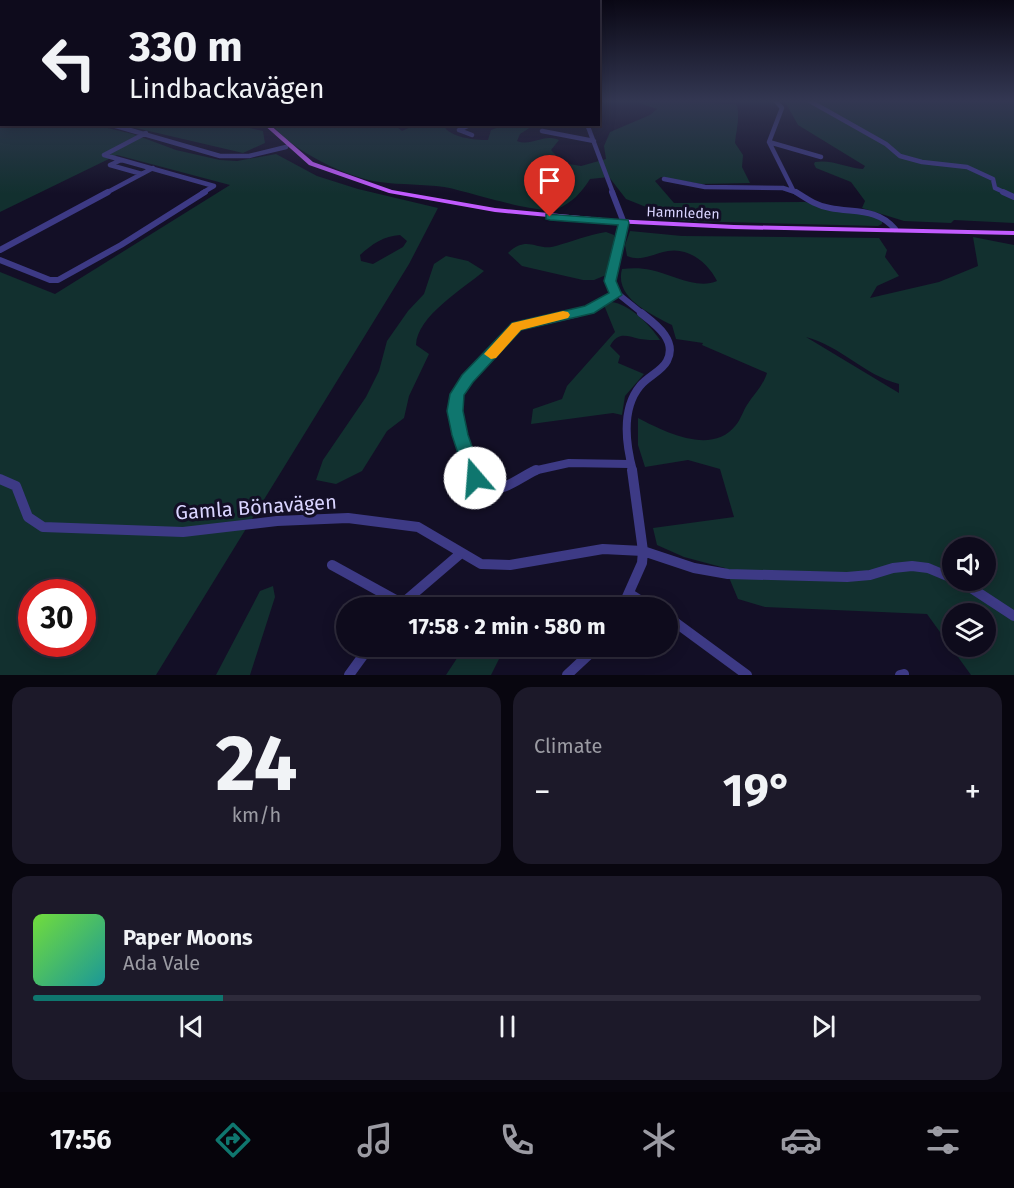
<!DOCTYPE html>
<meta charset="utf-8">
<style>
:root{--surface:#0e0b1c;--page:#1c1929;--text:#f1f3f6;--muted:#9b9ba3;--line:#2e2b3b;--accent:#0f766e}
body{margin:0;font-family:"Fira Sans",sans-serif;background:var(--page);color:var(--text);height:100vh;display:flex;flex-direction:column;font-size:22px;white-space:nowrap}
*{box-sizing:border-box;margin:0}
p{font-size:20px;color:var(--muted)}
.icon{flex:none;width:33px;height:33px;fill:none;stroke:currentColor;stroke-width:2;stroke-linecap:round;stroke-linejoin:round}
.map{position:relative;height:675px;overflow:hidden}
.panel{display:flex;flex-direction:column;gap:12px;padding:12px;background:#08060f;flex:1}
.panel>*{flex:none}
.top-card{position:absolute;left:0px;top:0px;width:600px;height:126px;box-shadow:0 3px 15px #0003,0 0 0 2px var(--line);background:#0e0b1c;color:var(--text);overflow:hidden}
.tools{position:absolute;left:942px;top:537px;display:grid;gap:12px}
.tools a{display:grid;place-items:center;width:54px;height:54px;border-radius:50%;background:var(--surface);box-shadow:0 3px 15px #0003,0 0 0 2px var(--line);font-size:30px}
.speed{position:absolute;left:18px;top:579px;display:flex;gap:12px;font-size:30px;font-weight:700;text-align:center}
.speed>*{display:grid;place-content:center;width:78px;height:78px;border-radius:50%;background:var(--surface);box-shadow:0 3px 15px #0003,0 0 0 2px var(--line);line-height:1}
.speed .limit{border:9px solid #d22;background:#fff;color:#111}
.pin{position:absolute;display:grid;place-items:center;width:51px;height:51px;color:#fff;margin:-62px -26px;border-radius:50% 50% 50% 0;rotate:-45deg;box-shadow:0 0 6px #0007}
.pin .icon{rotate:45deg}
.me{position:absolute;width:66px;margin:-33px;rotate:342deg;stroke-linejoin:round;filter:drop-shadow(0 0 4px #0008)}
.turn{display:flex;align-items:center;gap:21px;height:126px;padding:0 30px;font-size:27px}
.turn .icon{width:78px;height:78px;stroke-width:2.5}
.turn b{display:block;font-size:42px;line-height:51px}
.big{font-size:45px;font-weight:700;line-height:1.1}
.panel .widget{flex:1;display:flex;flex-direction:column;justify-content:center;gap:9px;min-width:0;padding:0 21px;border-radius:18px;background:var(--page)}
.panel .dial{align-items:center;gap:0}
.dial b{font-size:78px;line-height:1}
.song{display:flex;align-items:center;gap:18px}
.cover{width:72px;height:72px;border-radius:9px;background:linear-gradient(135deg,hsl(100 70% 55%),hsl(180 70% 35%))}
.played{height:6px;border-radius:3px;background:linear-gradient(90deg,var(--accent) 20%,var(--line) 20%)}
.keys{display:flex;justify-content:space-around;direction:ltr}
.heat{display:flex;justify-content:space-between;align-items:center;font-size:33px;direction:ltr}
.panel .tiles{flex:1;display:grid;gap:12px;grid-template-columns:1fr 1fr}
.widget:last-child{grid-column:span 2}
.trip{position:absolute;left:336px;top:597px;width:342px;height:60px;border-radius:30px;background:var(--surface);box-shadow:0 3px 15px #0003,0 0 0 2px var(--line);font-weight:700;line-height:60px;text-align:center}
.menu{display:flex;height:96px;justify-content:space-around;align-items:center;background:#06040b;color:var(--muted)}
.menu .icon{width:42px;height:42px}
.menu .active{color:var(--accent)}
.menu b{font-size:27px;color:var(--text)}
.map>svg:first-child{display:block}
</style>
<div class="map">
<svg width="1014" height="675" viewBox="0 0 1014 675">
<rect width="100%" height="100%" fill="#130f26"/>
<path fill="#12302f" fill-rule="evenodd" d="M631 100 736 104C741 115 736 130 735 143L743 155 742 167 750 183 701 184 661 177 655 181 674 203 805 202 875 216 882 220V224L878 226 681 221 626 199 609 177 590 179C582 192 572 203 557 209 537 215 468 191 444 187 423 184 401 185 380 182 350 179 290 150 273 125L396 126 402 131 415 125H443C450 138 475 140 488 140L491 130 505 125H534L520 134 517 141C532 147 543 133 559 140L551 150 563 163 581 166 606 159 604 146 610 132 650 115 657 109Z
M784 100H1014V223L954 220 951 223 904 221 862 208 865 201 851 182 816 168 814 164 815 162C832 159 847 168 863 169L865 166 798 125Z
M0 110 2 124 95 125 133 134 176 150 220 160 237 161 276 154 317 176 358 189 438 208 409 264 156 675H0V272L55 294 230 185 117 155 0 212ZM400 235 407 241 403 247 373 264 361 261 360 255C372 244 384 236 400 235ZM32 592H82V644H32Z
M123 125 232 124 263 131 265 143 243 153Z
M630 231 682 236 879 238 887 250 885 257 899 276 877 286 870 298 939 282 978 266 973 237 1014 245V675H971L927 614 765 607 738 599 725 568 684 557 657 545 653 528 734 517 720 469 688 460 645 467 638 445V418C665 432 712 456 736 425 741 419 743 411 747 405 754 394 763 386 767 373L702 345 703 343 676 339 672 325C651 314 614 298 622 269 632 268 642 268 651 270 671 274 697 290 717 281 709 264 689 247 668 251 652 254 642 262 627 256L625 245ZM806 337C841 346 864 375 899 384V393ZM952 548H986V580H952ZM952 614H986V646H952Z
M606 232 614 235V253L606 275 594 280H583L548 272 522 266 508 253C528 234 537 252 556 246 573 241 588 235 606 232Z
M446 256 468 261 484 271C463 289 417 316 416 345L429 354 409 396 404 418 387 431 362 471 336 484 316 480 323 460 366 397 379 371 387 341 408 311 424 294 434 264Z
M611 302C630 304 650 325 660 340 653 340 646 340 640 339 627 336 618 331 610 346L620 356 618 363 644 374 625 396 622 415 613 413 531 424 533 409 562 399 567 386 615 332 604 305Z
M273 586 275 597 250 675H216L260 591Z
M465 646H505V647L491 675H446Z"/>
<g fill="none" stroke-linecap="round" stroke-linejoin="round">
<path stroke="#3d3a85" stroke-width="4.5" d="M775 100 782 108 769 142 793 190
M808 100 886 144 900 156 922 162 967 167 993 179 995 188 1006 193
M109 124 220 156H249L286 147
M587 124 613 193
M459 130 472 124
M459 130 472 135
M542 131 594 141
M146 133 104 155 214 186 202 193
M769 142 821 157
M121 160 110 165 142 174
M664 179 705 187 783 188 798 193
M106 193 153 168"/>
<path stroke="#3d3a85" stroke-width="6" d="M612 192 624 223 611 276 612 289 643 314
M796 192C807 199 817 206 830 208 855 213 877 208 895 229
M1003 192 1014 197
M0 250 108 192
M0 260 50 280H58L121 245 205 192
M572 314 589 310 615 295"/>
<path stroke="#3d3a85" stroke-width="8" d="M473 471C464 444 451 416 460 388L517 327 578 313
M533 471 569 463 629 464
M633 471C626 445 621 409 640 386 647 377 662 371 667 361 678 340 655 324 641 313"/>
<path stroke="#3d3a85" stroke-width="10" d="M472 470 483 489C505 492 517 479 536 470
M0 479 16 486 28 517 43 527 183 532 277 521 348 518 418 527 481 564 510 565 603 549 643 551 694 568 728 574 847 577 870 575 893 568 912 566 928 568 952 578
M332 565 401 603
M959 580 1014 616
M630 594 652 608
M397 608 460 554
M622 608 642 563 643 551 632 470
M668 617 747 675
M349 675 370 646
M567 675 598 646
M900 675 904 674"/>
<path fill="#c25bff" fill-rule="evenodd" d="M263 124H269L313 162 392 190 495 208 613 219 734 225 1014 231V235L734 229 613 223 495 212 389 193 309 165Z"/>
</g>
<linearGradient id="sky" x2="0" y2="1"><stop stop-color="#0a0815"/><stop offset="0.52" stop-color="#333752"/><stop offset="1" stop-color="#333752" stop-opacity="0"/></linearGradient>
<rect width="1014" height="194" fill="url(#sky)"/>
<path fill="#0f766e" stroke="#0a4d48" stroke-width="1.5" d="M546 214 628 220 629 223 616 281 622 295 594 313 521 330 473 382 464 395 463 411 468 435 483 478 481 483 475 485 469 483 466 478 452 435 447 411 450 394 462 375 512 323 585 306 609 293 604 281 618 225 550 220 546 219Z"/>
<path fill="#f59e0b" d="M563 311 568 312 570 315 568 318 521 330 496 358 491 359 484 354 512 323Z"/>
<g text-anchor="middle" dominant-baseline="central" stroke-width="6" stroke-linejoin="round" paint-order="stroke">
<g font-size="14" fill="#d9d4ff" stroke="#130f26">
<text transform="translate(683 213) rotate(2)">Hamnleden</text>
</g>
<g font-size="20" fill="#d9d4ff" stroke="#130f26">
<text transform="translate(256 507) rotate(-4)">Gamla Bönavägen</text>
</g>
</g>
</svg>
<div class="tools">
<a><svg class="icon" aria-label="sound" viewBox="0 0 24 24"><path d="M4 9h4l5-4v14l-5-4H4zM17 9q2 3 0 6"/></svg></a>
<a><svg class="icon" aria-label="layers" viewBox="0 0 24 24"><path d="M12 4l9 5-9 5-9-5zM3 14l9 5 9-5"/></svg></a>
</div>
<div class="speed"><div class="limit">30</div></div>
<div class="pin" style="left:550px;top:217px;background:#d93025"><svg class="icon" aria-label="arrive" viewBox="0 0 24 24"><path d="M6 21V4h12l-3 4 3 4H6"/></svg></div>
<svg class="me" style="left:475px;top:478px" viewBox="-20 -20 40 40"><circle r="19" fill="#fff"/><path d="M0-13L10 11 0 6-10 11z" fill="#0f766e"/></svg>
<div class="trip">17:58 · 2 min · 580 m</div>
<div class="top-card">
<div class="turn"><svg class="icon" aria-label="left" viewBox="0 0 24 24"><path d="M17 20v-9H6M10 6l-5 5 5 5"/></svg><div><b>330 m</b>Lindbackavägen</div></div>
</div>
</div>
<section class="panel">
<div class="tiles">
<div class="widget dial"><b>24</b><p>km/h</p></div>
<div class="widget"><p>Climate</p>
<div class="heat"><a>−</a><b class="big">19°</b><a>+</a></div>
</div>
<div class="widget">
<div class="song"><i class="cover"></i><div><b>Paper Moons</b><p>Ada Vale</p></div></div>
<div class="played"></div>
<div class="keys"><svg class="icon" aria-label="previous" viewBox="0 0 24 24"><path d="M18 5L8 12l10 7zM5 5v14"/></svg><svg class="icon" aria-label="pause" viewBox="0 0 24 24"><path d="M8 5v14M16 5v14"/></svg><svg class="icon" aria-label="next" viewBox="0 0 24 24"><path d="M6 5l10 7-10 7zM19 5v14"/></svg></div>
</div>
</div>
</section>
<nav class="menu">
<b>17:56</b>
<svg class="icon active" aria-label="directions" viewBox="0 0 24 24"><path d="M12 3l9 9-9 9-9-9zM9 14v-3h6M13 9l2 2-2 2"/></svg>
<svg class="icon" aria-label="music" viewBox="0 0 24 24"><path d="M9 18V5l10-2v13"/><circle cx="6" cy="18" r="3"/><circle cx="16" cy="16" r="3"/></svg>
<svg class="icon" aria-label="phone" viewBox="0 0 24 24"><path d="M5 4h4l2 5-3 2q2 4 5 5l2-3 5 2v4C11 20 4 13 5 4z"/></svg>
<svg class="icon" aria-label="climate" viewBox="0 0 24 24"><path d="M12 3v18M4 7l16 10M4 17L20 7"/></svg>
<svg class="icon" aria-label="car" viewBox="0 0 24 24"><path d="M5 17H2v-5l4-1 3-4h7l3 4 3 1v5h-3M9 17h6M6 11h13"/><circle cx="7" cy="17" r="2"/><circle cx="17" cy="17" r="2"/></svg>
<svg class="icon" aria-label="filters" viewBox="0 0 24 24"><path d="M4 7h16M4 17h16"/><circle cx="9" cy="7" r="2"/><circle cx="15" cy="17" r="2"/></svg>
</nav>
